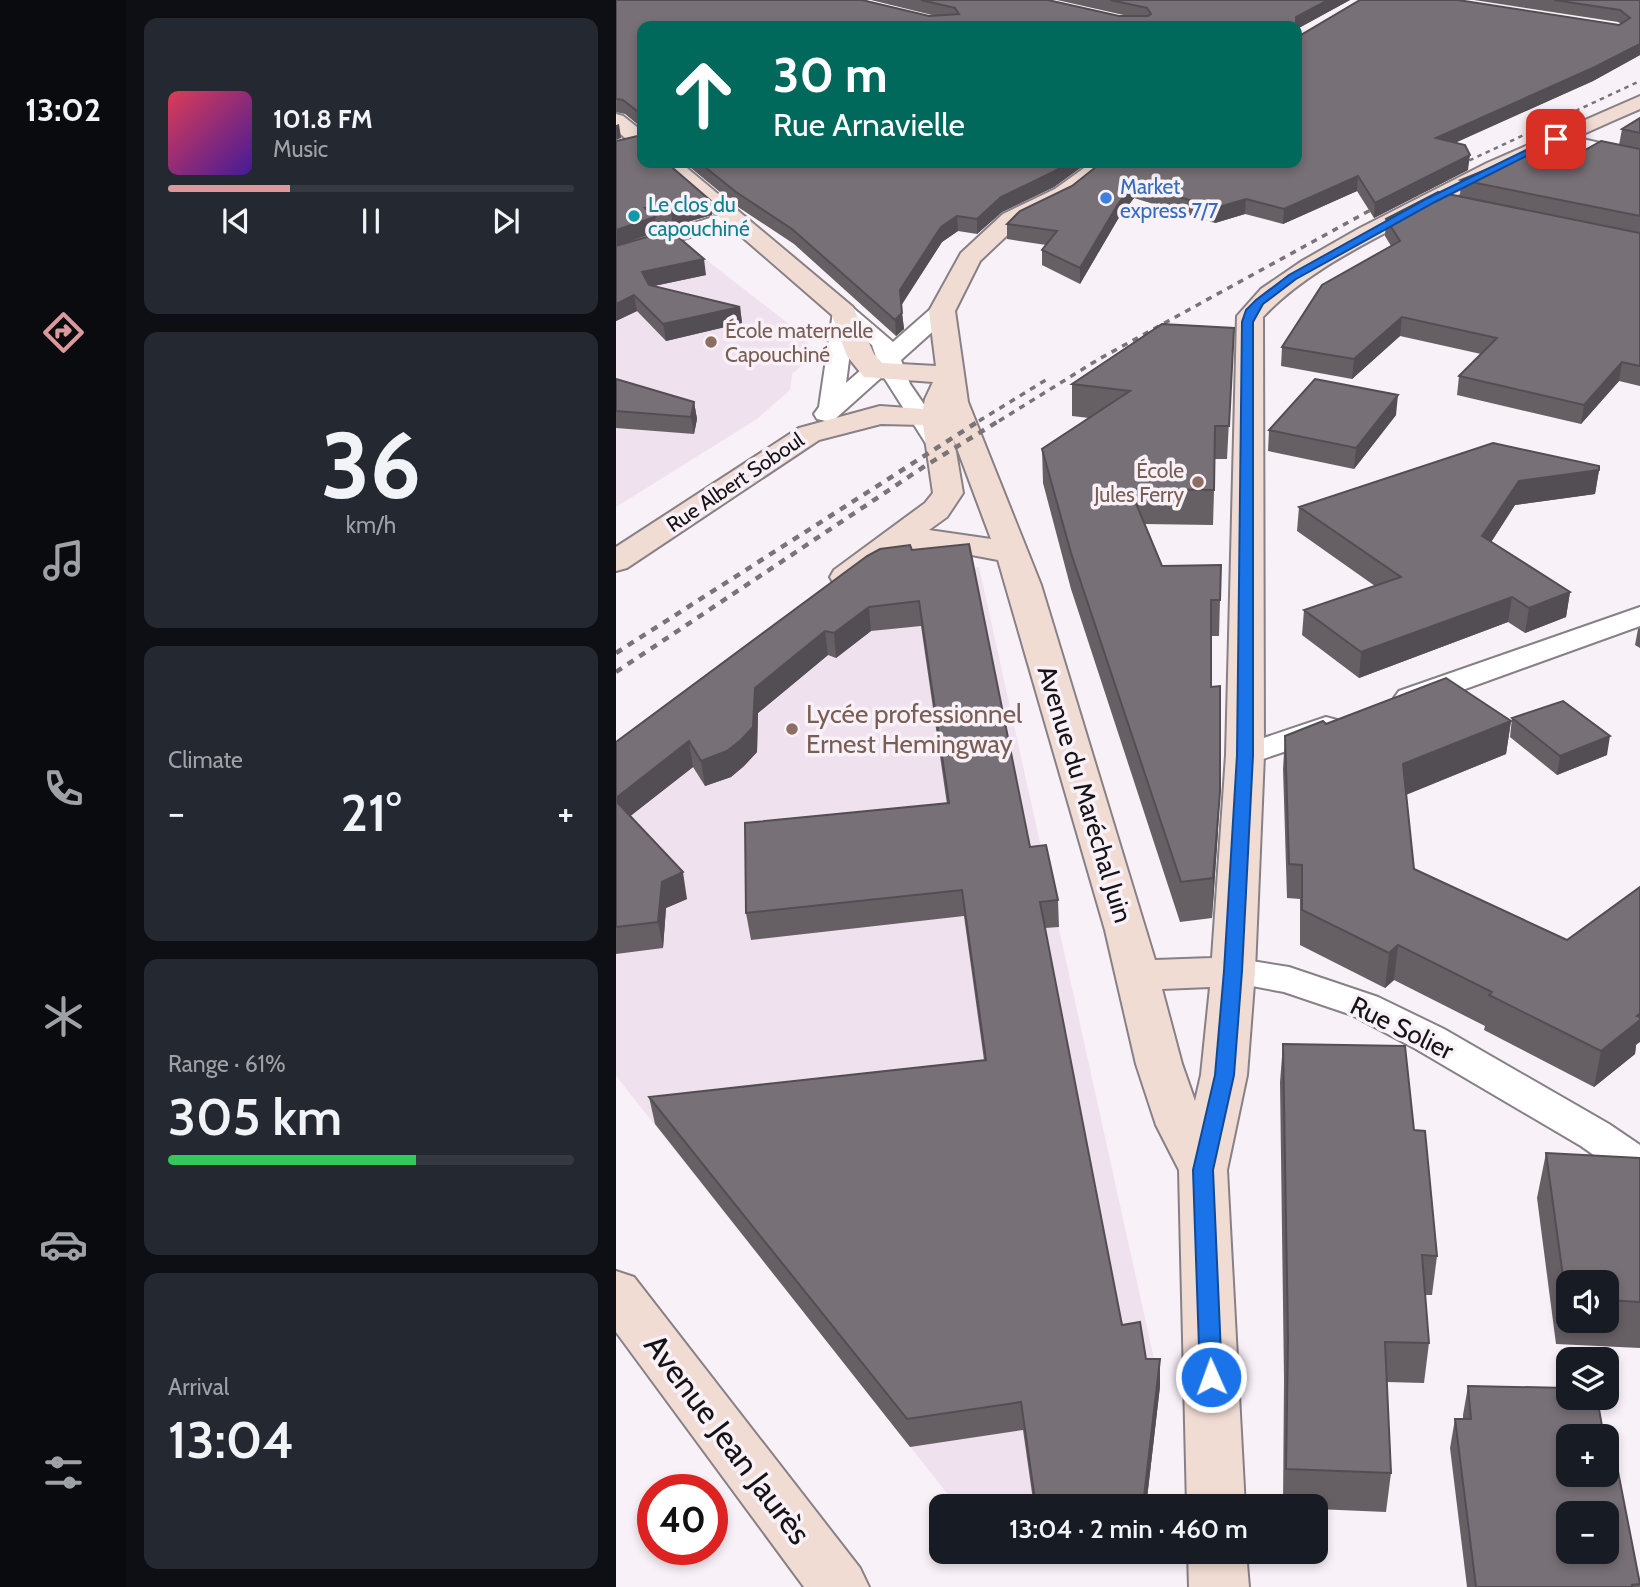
<!DOCTYPE html>
<meta charset="utf-8">
<style>
:root{--surface:#171b24;--page:#242831;--text:#f1f3f6;--muted:#9ea1a6;--line:#363941;--accent:#d9999d}
body{margin:0;font-family:Cabin,sans-serif;background:var(--page);color:var(--text);height:100vh;display:flex;flex-direction:column;font-size:26px;white-space:nowrap}
*{box-sizing:border-box;margin:0}
p{font-size:23px;color:var(--muted)}
.icon{flex:none;width:38px;height:38px;fill:none;stroke:currentColor;stroke-width:2;stroke-linecap:round;stroke-linejoin:round}
.map{position:relative;flex:1;overflow:hidden}
.drawer{display:flex;flex-direction:column;gap:18px;padding:18px;background:#0d0f14;width:490px}
.drawer>*{flex:none}
.hud{position:absolute;left:21px;top:21px;width:665px;height:147px;border-radius:14px;box-shadow:0 4px 10px #0003;background:#00695c;color:#fff;overflow:hidden}
.tools{position:absolute;left:940px;top:1270px;display:grid;gap:14px}
.tools a{display:grid;place-items:center;width:63px;height:63px;border-radius:14px;background:var(--surface);box-shadow:0 4px 10px #0003;font-size:35px}
.speed{position:absolute;left:21px;top:1474px;display:flex;gap:14px;font-size:35px;font-weight:700;text-align:center}
.speed>*{display:grid;place-content:center;width:91px;height:91px;border-radius:50%;background:var(--surface);box-shadow:0 4px 10px #0003;line-height:1}
.speed .limit{border:10px solid #d22;background:#fff;color:#111}
.pin{position:absolute;display:grid;place-items:center;width:60px;height:60px;color:#fff;margin:-30px;border-radius:14px;box-shadow:0 4px 10px #0006}
.me{position:absolute;width:77px;margin:-38px;rotate:358deg;stroke-linejoin:round;filter:drop-shadow(0 0 5px #0008)}
.turn{display:flex;align-items:center;gap:24px;height:147px;padding:0 21px;font-size:32px}
.turn .icon{width:91px;height:91px;stroke-width:2.5}
.turn b{display:block;font-size:49px;line-height:60px}
.big{font-size:52px;font-weight:600;line-height:1.1}
.drawer .widget{flex:1;display:flex;flex-direction:column;justify-content:center;gap:10px;min-width:0;padding:0 24px;border-radius:14px;background:var(--page)}
.drawer .dial{align-items:center;gap:0}
.dial b{font-size:91px;line-height:1}
.song{display:flex;align-items:center;gap:21px}
.cover{width:84px;height:84px;border-radius:10px;background:linear-gradient(135deg,hsl(350 70% 55%),hsl(260 70% 35%))}
.played{height:7px;border-radius:4px;background:linear-gradient(90deg,var(--accent) 30%,var(--line) 30%)}
.keys{display:flex;justify-content:space-around;direction:ltr}
.heat{display:flex;justify-content:space-between;align-items:center;font-size:38px;direction:ltr}
.charge{height:10px;border-radius:5px;background:linear-gradient(90deg,#34c759 61%,var(--line) 0)}
.trip{position:absolute;left:313px;top:1494px;width:399px;height:70px;border-radius:14px;background:var(--surface);box-shadow:0 4px 10px #0003;font-weight:600;line-height:70px;text-align:center}
main{display:flex;flex:1;min-height:0}
.menu{display:flex;flex-direction:column;width:126px;justify-content:space-around;align-items:center;background:#090b0e;color:var(--muted)}
.menu .icon{width:49px;height:49px}
.menu .on{color:var(--accent)}
.menu b{font-size:32px;color:var(--text)}
.map>svg:first-child{display:block}
</style>
<main>
<nav class="menu">
<b>13:02</b>
<svg class="icon on" aria-label="directions" viewBox="0 0 24 24"><path d="M12 3l9 9-9 9-9-9zM9 14v-3h6M13 9l2 2-2 2"/></svg>
<svg class="icon" aria-label="music" viewBox="0 0 24 24"><path d="M9 18V5l10-2v13"/><circle cx="6" cy="18" r="3"/><circle cx="16" cy="16" r="3"/></svg>
<svg class="icon" aria-label="phone" viewBox="0 0 24 24"><path d="M5 4h4l2 5-3 2q2 4 5 5l2-3 5 2v4C11 20 4 13 5 4z"/></svg>
<svg class="icon" aria-label="climate" viewBox="0 0 24 24"><path d="M12 3v18M4 7l16 10M4 17L20 7"/></svg>
<svg class="icon" aria-label="car" viewBox="0 0 24 24"><path d="M5 17H2v-5l4-1 3-4h7l3 4 3 1v5h-3M9 17h6M6 11h13"/><circle cx="7" cy="17" r="2"/><circle cx="17" cy="17" r="2"/></svg>
<svg class="icon" aria-label="filters" viewBox="0 0 24 24"><path d="M4 7h16M4 17h16"/><circle cx="9" cy="7" r="2"/><circle cx="15" cy="17" r="2"/></svg>
</nav>
<section class="drawer">
<div class="widget">
<div class="song"><i class="cover"></i><div><b>101.8 FM</b><p>Music</p></div></div>
<div class="played"></div>
<div class="keys"><svg class="icon" aria-label="previous" viewBox="0 0 24 24"><path d="M18 5L8 12l10 7zM5 5v14"/></svg><svg class="icon" aria-label="pause" viewBox="0 0 24 24"><path d="M8 5v14M16 5v14"/></svg><svg class="icon" aria-label="next" viewBox="0 0 24 24"><path d="M6 5l10 7-10 7zM19 5v14"/></svg></div>
</div>
<div class="widget dial"><b>36</b><p>km/h</p></div>
<div class="widget"><p>Climate</p>
<div class="heat"><a>−</a><b class="big">21°</b><a>+</a></div>
</div>
<div class="widget"><p>Range · 61%</p><b class="big">305 km</b><div class="charge"></div></div>
<div class="widget"><p>Arrival</p><b class="big">13:04</b></div>
</section>
<div class="map">
<svg width="1024" height="1587" viewBox="0 0 1024 1587">
<rect width="100%" height="100%" fill="#f9f1f8"/>
<path fill="#efe1ed" d="M75 248 182 331 200 353 176 374 174 390 141 419 0 507V267Z
M363 567 544 1386 530 1507H342L0 1076V771L298 573Z"/>
<g fill="none" stroke-linecap="round" stroke-linejoin="round">
<defs>
<path id="street" d="M940 133 1024 152V164L933 143 931 139Z
M116 211 123 213 126 217 123 221 0 261V248Z
M326 304 334 306 337 311 334 316 285 360 294 384 336 445 332 450 323 453 314 450 267 376 219 419 210 421 201 419 198 414 203 407 217 312 220 307H236L277 342 318 306ZM237 330 256 345 260 357 230 383Z
M1024 607V626L805 705 794 707 783 705 778 698 783 691Z
M710 717 721 720 726 727 721 734 629 765 618 762 613 755 618 748Z
M617 958 673 967 762 997 828 1029 993 1124 1024 1145V1182L1009 1177 965 1146 800 1049 736 1015 668 992 604 980 598 971 604 962Z"/>
<path id="secondary" d="M1024 96V109C944 143 865 182 788 223 739 249 685 276 647 317L648 755 639 971 631 1075 611 1170 629 1507H571L563 1170 540 1125 520 1064 489 930 382 560 329 550 288 549 242 584 230 587 218 584 214 577 218 570 309 503 317 493 307 425 265 424 203 440 11 568 0 571V547L183 428 264 406 307 409 309 399 317 382 248 377 231 356 216 315 41 163H65L237 307 258 354 266 363 320 366 313 311 345 253 387 214 439 189 475 163H500L455 199 403 224 364 261 339 311 352 402 425 585 539 960 596 958 610 755 621 316 645 289 686 261 742 229 871 163ZM338 440 375 539 313 530 331 517 347 493ZM594 987 585 1075 579 1101 566 1064 546 989Z
M0 114 7 116 26 131V147L18 146 0 130Z
M0 1271 18 1277 244 1568 253 1587H188L0 1332Z
M572 1552H630L633 1587H573Z"/>
</defs>
<use href="#street" stroke="#878086" stroke-width="4"/>
<use href="#secondary" stroke="#878086" stroke-width="4"/>
<use href="#street" fill="#fff" fill-rule="evenodd"/>
<use href="#secondary" fill="#f1dcd4" fill-rule="evenodd"/>
<path stroke="#797479" stroke-width="2.5" stroke-dasharray="4.5 4.5" stroke-linecap="butt" d="M837 168 1024 81"/>
<path stroke="#797479" stroke-width="3.5" stroke-dasharray="6 6" stroke-linecap="butt" d="M363 421 433 378
M383 421 483 359 771 201"/>
<path stroke="#797479" stroke-width="4.5" stroke-dasharray="7 7" stroke-linecap="butt" d="M0 653 366 419
M0 672 309 466 386 419"/>
</g>
<path fill="#666065" fill-rule="evenodd" d="M0 0 313 16H320L255 0H432L503 16H512L441 0H734L681 29V26H26V163L94 200 96 215 57 226 40 224 41 232 0 246V141L26 135V128L9 114 0 112Z
M858 0H1024V55L977 81 840 142 852 170 758 218 741 191 667 224 629 214 599 223 518 198 502 219 464 284 426 265V250L430 245 391 239V224L456 186 1005 24 1002 22Z
M1024 118V386L1003 381 965 424 841 395 843 376 865 354 784 336 736 379 665 366 666 347 775 246 769 236 770 219 844 196 845 180 928 160 1003 145 1006 129Z
M69 163H471L438 187 386 212 361 234 342 231 326 242 285 305 288 329 280 336 178 244 122 207Z
M0 246 90 275 37 286 124 307 126 323 50 341 21 311 0 321Z
M618 328 611 459H599L597 525 528 524 546 566 605 565 603 636H595V687L602 831 596 918 564 922 455 589 427 483 426 449 473 418 456 416V384Z
M0 379 78 402 81 419 78 434 0 428Z
M780 415 738 469 652 451 653 430Z
M983 470 979 494 899 505 875 542 954 592 950 617 909 633 892 622 743 678 686 635 688 610 759 586 681 531 683 507Z
M294 545 414 847 442 900 443 927 429 928 506 1325 530 1359 544 1386 530 1507H418L407 1430 294 1447 39 1124 33 1097 368 1060 348 916 135 940 130 913 331 804 305 626 255 631 220 658 212 655 142 713 141 752 128 766 115 777 89 786 77 767 14 816 71 899 50 908 47 948 0 954V742Z
M1024 628V648L1019 645 1022 629Z
M896 718 991 755 941 775 894 737Z
M895 721 890 754 790 795 798 869 1020 1045 1019 1054 978 1087 868 1030 869 1026 778 980 769 988 684 945V899L671 898 667 769 669 736 710 724Z
M667 1044 798 1130 821 1256 816 1295H809L813 1343 808 1383 771 1382 775 1473 770 1512 700 1509V1507H667L668 1379 664 1082Z
M930 1153 1024 1158V1348L940 1344 921 1198ZM952 1283H990V1321H952Z
M852 1386 952 1437 1024 1582V1587H851L834 1448 839 1419H847V1415Z"/>
<path fill="#534e53" d="M712 0H734L681 29 680 17Z
M1024 44V55L977 81 819 152 820 138Z
M3 124 5 138 0 140V125Z
M854 155 852 170 758 218 759 203Z
M451 163H471L438 187 386 212 361 234V219L385 197Z
M742 176 741 191 667 224 668 209Z
M518 183V198L502 219 464 284V268L502 204Z
M630 199 629 214 599 223V208Z
M94 200 96 215 57 226 55 211Z
M341 216 342 231 326 242 285 306 284 290 325 227Z
M39 217 41 232 0 246V230Z
M88 259 90 275 29 288 26 272Z
M18 295 21 311 0 321V304Z
M124 307 126 323 50 341 47 324Z
M286 313 288 329 280 336 279 320Z
M786 317 784 336 736 379 738 359Z
M1006 362 1003 381 965 424 968 405Z
M782 395 780 415 738 469 740 448Z
M78 402 81 419 78 434 75 417Z
M983 470 979 494 899 505 863 561 866 536 903 481Z
M954 592 950 617 909 633 913 608Z
M896 597 892 622 743 678 745 652Z
M253 607 255 631 220 658 218 633Z
M209 631 212 655 142 713 141 752 128 766 115 777 89 786 85 761 139 688Z
M895 721 890 754 784 797 787 764Z
M994 736 991 755 941 775 944 756Z
M73 741 77 767 3 825 0 810V798Z
M604 792 602 831 596 918 597 878Z
M67 872 71 899 50 908 47 948 42 922 46 882Z
M782 945 778 980 769 988 773 953Z
M1024 1013V1042L1020 1045 1019 1054 978 1087 985 1051Z
M544 1359V1386L530 1507H527Z"/>
<path fill="#777076" stroke="#534e53" stroke-width="2" fill-rule="evenodd" d="M0 0H246L313 16 343 14 339 8 305 0H432L503 16H532L535 14 531 8 494 0H712L680 17V26H26V163H51L94 200 55 211 29 208 39 217 0 230V141L26 135V115L7 100 0 99Z
M744 0H842L1003 25 1014 18 1004 10 938 0H1024V44L979 67 820 138 849 145 854 155 759 203 742 176 668 209 630 199 599 208 518 183 502 204 464 268 426 250 441 231 391 224 404 211 456 186 485 163H681V35L683 36Z
M1024 118V133L1006 129Z
M985 141 1024 149V216L845 180 906 155 928 160 946 150 962 154Z
M84 163H451L437 172 385 197 361 219 341 216 325 227 284 290 286 313 279 320 176 229 120 192Z
M822 192 1024 233V366L1006 362 968 405 843 376 881 338 786 317 738 359 666 347 706 285 784 241 770 219Z
M54 230 88 259 26 272 33 285 124 307 47 324 18 295 0 304V246Z
M546 324 618 328 613 426H599L598 490 514 489 546 566 605 565 604 600H595V687L604 686V792L597 878 565 882 455 553 426 449 514 391 456 384Z
M0 379 78 402 75 417 0 411Z
M699 379 782 395 740 448 653 430Z
M877 443 983 466V470L903 481 866 536 954 592 913 608 896 597 745 652 688 610 785 577 683 507Z
M353 544 414 847 430 845 442 900 424 902 506 1325 524 1322 530 1359H544L527 1505 518 1507H420L405 1402 291 1419 33 1097 370 1060 346 890 130 913 129 823 333 803 303 601 253 607 218 633 209 631 139 688 137 727 125 740 111 751 85 761 73 741 0 798V742L251 556 264 549 294 545 296 550Z
M830 678 895 721 787 764 798 869 951 940 1024 887V1013L1021 1016 1024 1017V1020L985 1051 873 995 876 992 782 945 773 953 686 910V865L673 864 669 736 707 721 710 724Z
M947 701 994 736 944 756 896 718Z
M0 801 67 872 46 882 42 922 0 927Z
M667 1044 789 1046 798 1130 809 1131 821 1256 806 1255 813 1343 769 1342 775 1473 670 1469 672 1339Z
M930 1153 1024 1158V1302L990 1300V1283H952V1298H950Z
M852 1386 952 1388V1398H981L988 1437H952V1475H990V1449L992 1456H999L1024 1584 1016 1585V1587H860L839 1419H855ZM952 1514H990V1552H952Z"/>
<path fill="#1a73e8" stroke="#114b97" stroke-width="2" d="M937 137 944 139 819 202 680 279 647 304 637 322V755L626 971 618 1075 597 1170 606 1377 603 1384 595 1386 587 1384 584 1377 577 1170 599 1075 608 971 621 755 626 322 630 310 640 300 673 275 812 198Z"/>
<circle fill="#3f7fe0" stroke="#f9f1f8" stroke-width="2.5" cx="490" cy="198" r="7"/>
<circle fill="#0f9aa8" stroke="#f9f1f8" stroke-width="2.5" cx="18" cy="216" r="7"/>
<g fill="#8d6e63" stroke="#f9f1f8" stroke-width="2.5">
<circle cx="95" cy="342" r="7"/>
<circle cx="582" cy="482" r="7"/>
<circle cx="176" cy="729" r="7"/>
</g>
<g text-anchor="middle" dominant-baseline="central" stroke-width="7" stroke-linejoin="round" paint-order="stroke">
<g font-size="21" fill="#366cbe" stroke="#f9f1f8" text-anchor="start">
<text x="504" y="186">Market<tspan x="504" dy="24">express 7/7</tspan></text>
</g>
<g font-size="21" fill="#0d838f" stroke="#f9f1f8" text-anchor="start">
<text x="32" y="204">Le clos du<tspan x="32" dy="24">capouchiné</tspan></text>
</g>
<g font-size="21" fill="#785e54" stroke="#f9f1f8" text-anchor="start">
<text x="109" y="330">École maternelle<tspan x="109" dy="24">Capouchiné</tspan></text>
<text x="568" y="470" text-anchor="end">École<tspan x="568" dy="24">Jules Ferry</tspan></text>
</g>
<g font-size="21" fill="#161316" stroke="#f9f1f8">
<text transform="translate(119 482) rotate(-34)">Rue Albert Soboul</text>
</g>
<g font-size="26" fill="#785e54" stroke="#f9f1f8" text-anchor="start">
<text x="190" y="714">Lycée professionnel<tspan x="190" dy="30">Ernest Hemingway</tspan></text>
</g>
<g font-size="26" fill="#161316" stroke="#f9f1f8">
<text transform="translate(469 794) rotate(73)">Avenue du Maréchal Juin</text>
<text transform="translate(786 1028) rotate(26)">Rue Solier</text>
</g>
<g font-size="32" fill="#161316" stroke="#f9f1f8">
<text transform="translate(112 1439) rotate(53)">Avenue Jean Jaurès</text>
</g>
</g>
</svg>
<div class="tools">
<a><svg class="icon" aria-label="sound" viewBox="0 0 24 24"><path d="M4 9h4l5-4v14l-5-4H4zM17 9q2 3 0 6"/></svg></a>
<a><svg class="icon" aria-label="layers" viewBox="0 0 24 24"><path d="M12 4l9 5-9 5-9-5zM3 14l9 5 9-5"/></svg></a>
<a>+</a>
<a>−</a>
</div>
<div class="speed"><div class="limit">40</div></div>
<div class="pin" style="left:940px;top:139px;background:#d93025"><svg class="icon" aria-label="arrive" viewBox="0 0 24 24"><path d="M6 21V4h12l-3 4 3 4H6"/></svg></div>
<svg class="me" style="left:595px;top:1377px" viewBox="-20 -20 40 40"><circle r="17" fill="#1a73e8" stroke="#fff" stroke-width="3"/><path d="M0-11L8 9 0 5-8 9z" fill="#fff"/></svg>
<div class="trip">13:04 · 2 min · 460 m</div>
<div class="hud">
<div class="turn"><svg class="icon" aria-label="ahead" viewBox="0 0 24 24"><path d="M12 20V5M6 11l6-6 6 6"/></svg><div><b>30 m</b>Rue Arnavielle</div></div>
</div>
</div>
</main>
